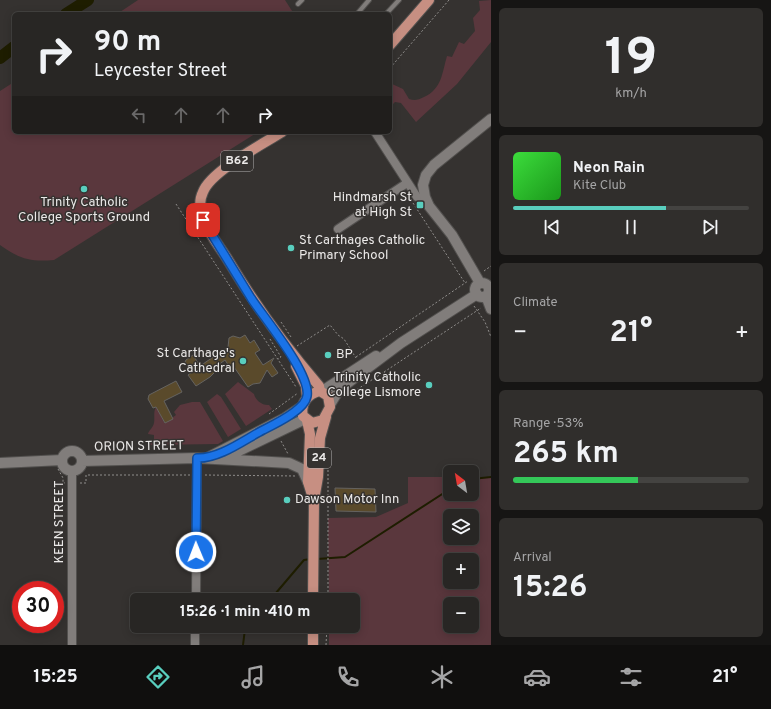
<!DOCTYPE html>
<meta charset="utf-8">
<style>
:root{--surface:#282624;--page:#302e2c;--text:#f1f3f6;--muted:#a5a5a6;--line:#444341;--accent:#59cebe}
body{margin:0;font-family:Overpass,sans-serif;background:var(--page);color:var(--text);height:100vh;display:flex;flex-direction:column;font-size:15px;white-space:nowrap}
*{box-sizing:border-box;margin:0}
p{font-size:13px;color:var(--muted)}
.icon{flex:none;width:22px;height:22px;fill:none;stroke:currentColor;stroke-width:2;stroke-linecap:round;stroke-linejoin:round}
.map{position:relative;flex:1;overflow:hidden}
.panel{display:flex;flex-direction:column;gap:8px;padding:8px;background:#161514;width:280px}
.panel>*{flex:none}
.hud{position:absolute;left:12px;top:12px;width:380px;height:122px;border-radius:6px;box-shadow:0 2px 10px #0003,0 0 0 1px var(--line);background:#282624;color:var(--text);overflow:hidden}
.needle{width:26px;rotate:329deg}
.controls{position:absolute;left:443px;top:465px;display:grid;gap:8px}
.controls a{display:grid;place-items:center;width:36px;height:36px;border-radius:6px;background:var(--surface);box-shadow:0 2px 10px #0003,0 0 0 1px var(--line);font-size:20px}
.speed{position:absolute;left:12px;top:581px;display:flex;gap:8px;font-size:20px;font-weight:700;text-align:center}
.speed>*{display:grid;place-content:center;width:52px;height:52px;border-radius:50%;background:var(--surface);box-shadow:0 2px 10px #0003,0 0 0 1px var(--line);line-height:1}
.speed .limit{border:6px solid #d22;background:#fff;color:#111}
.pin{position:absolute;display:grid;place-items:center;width:34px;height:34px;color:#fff;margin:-17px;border-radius:8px;box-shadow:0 2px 6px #0006}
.me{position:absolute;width:44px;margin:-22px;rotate:359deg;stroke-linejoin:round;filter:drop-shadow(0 0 3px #0008)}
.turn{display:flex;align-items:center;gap:14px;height:84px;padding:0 16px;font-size:18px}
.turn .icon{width:52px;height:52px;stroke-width:2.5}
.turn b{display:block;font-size:28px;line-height:34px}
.lanes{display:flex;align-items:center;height:38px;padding:0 16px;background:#0003;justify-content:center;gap:20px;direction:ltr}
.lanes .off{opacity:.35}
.big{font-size:30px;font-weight:700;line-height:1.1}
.panel .card{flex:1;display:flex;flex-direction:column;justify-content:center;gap:6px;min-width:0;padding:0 14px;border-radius:6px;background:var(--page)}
.panel .dial{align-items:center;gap:0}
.dial b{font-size:52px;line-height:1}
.song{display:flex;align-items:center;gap:12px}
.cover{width:48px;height:48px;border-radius:6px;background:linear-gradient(135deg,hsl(120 70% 55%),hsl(120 70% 35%))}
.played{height:4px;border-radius:2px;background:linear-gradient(90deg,var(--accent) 65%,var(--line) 65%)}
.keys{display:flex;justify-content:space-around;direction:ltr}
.heat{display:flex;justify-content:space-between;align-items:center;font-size:22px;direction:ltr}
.charge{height:6px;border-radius:3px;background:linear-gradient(90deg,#34c759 53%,var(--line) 0)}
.trip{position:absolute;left:130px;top:593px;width:230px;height:40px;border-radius:6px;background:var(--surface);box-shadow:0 2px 10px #0003,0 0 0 1px var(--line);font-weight:700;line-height:40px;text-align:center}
.menu{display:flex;height:64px;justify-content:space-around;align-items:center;background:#100f0e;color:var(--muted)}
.menu .icon{width:28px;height:28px}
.menu .current{color:var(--accent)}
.menu b{font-size:18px;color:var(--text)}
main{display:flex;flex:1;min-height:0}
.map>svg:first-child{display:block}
</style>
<main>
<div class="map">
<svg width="491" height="645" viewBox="0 0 491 645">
<rect width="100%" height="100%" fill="#353230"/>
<path fill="#5a373d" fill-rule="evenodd" d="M138 0H285L294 14H117Z
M491 0V42L457 84 416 122 401 103 395 102 390 107V83L403 89 409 99C415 101 418 100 424 97 442 89 442 73 447 56L452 57 459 42 464 44 475 31 473 18 480 10 479 1Z
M14 82V132H258L54 260C30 262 20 259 0 245V91Z
M238 382 254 394C255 400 263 406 269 405L272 409 246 426 225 394Z
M217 394 221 397 241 429 228 437 207 402Z
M192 402H200L223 441 218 444 149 445V442H154V435L148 434C149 430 153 428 154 423 155 417 153 412 156 407L165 423 176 415 174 412 180 405Z
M408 477H450V494H472V477H491V645H329V626H353V600H329L328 518 376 517 408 503ZM450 516H472V538H450ZM450 560H472V582H450ZM450 604H472V626H450Z"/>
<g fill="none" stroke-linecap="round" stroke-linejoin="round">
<path stroke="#1e1d00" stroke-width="2" d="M472 479 491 477
M317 559 345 557 450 489
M270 600 304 560 311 559
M243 645 245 629 248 626"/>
<path stroke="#1e1d00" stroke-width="12" d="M66 14 88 0
M0 58 14 47"/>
</g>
<path fill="#5a4a2b" stroke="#656360" d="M245 335 250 343 254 340 260 350 255 353 263 365 274 358 271 363 278 373 272 377 267 370 260 383 253 384 248 387 234 367 231 369 225 360 214 368 216 371 210 377 196 386 188 375 192 372 185 362 186 360 193 355 200 366 228 347 229 338 233 336 240 338Z
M176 381 182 392 164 401 173 419 165 423 156 407 153 408 148 399 149 395Z
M335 488 375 489 376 512 336 511Z"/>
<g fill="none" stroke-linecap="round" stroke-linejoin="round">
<defs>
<path id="service" d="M298 4 302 0
M357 14 369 0
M386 14 399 0"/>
<path id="minor" d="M375 132 417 197 421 199 425 197
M338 229 407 183
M196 600 197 458
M72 645V471
M195 645V626"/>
<path id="tertiary" d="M475 290a7 7 0 1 1 14 0a7 7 0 1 1-14 0Z
M480 283 452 235 429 206 425 197 423 185 426 175 434 165 491 119
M486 296 491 309
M323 392 327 388 376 356
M331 403 337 393 345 385 401 343 477 294
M62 461a10 10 0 1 1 20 0a10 10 0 1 1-20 0Z
M207 458 285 418 303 406
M222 459 305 419
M82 461 197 458 289 463 302 469 308 482
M0 463 62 460"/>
<path id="primary" d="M390 45 429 0
M282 132C263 144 211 171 203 192 199 200 200 210 203 218 208 233 220 247 228 260 255 305 285 346 319 386L320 391
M296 366 306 386 307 397
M320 391 328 396 330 407 323 420 312 423 303 416C300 404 307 394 320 391Z
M307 421 310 434 308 482 313 498
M313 600 314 500 318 477 320 438 326 417
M313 645V626"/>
</defs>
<use href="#service" stroke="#52504e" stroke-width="6"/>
<use href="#minor" stroke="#52504e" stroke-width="10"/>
<use href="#tertiary" stroke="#52504e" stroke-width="12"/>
<use href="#primary" stroke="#52504e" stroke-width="12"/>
<path stroke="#908e8c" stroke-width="1" stroke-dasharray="2 2" stroke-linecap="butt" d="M390 68 449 0
M413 203 465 283
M176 204 296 387
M484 271 491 266
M474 306 485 322 491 337
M281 322 291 337
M270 339 281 357 278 359
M297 346 330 325 338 335 344 339 356 358
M356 357 468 281
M384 372 481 308
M347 396 384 372 385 373
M269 414 298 393
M281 441 288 454
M58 469 63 478V483H65
M205 475 296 476
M80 483H86V475H190
M328 600V455
M326 645 327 626"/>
<use href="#service" stroke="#817d7b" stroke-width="4"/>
<use href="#minor" stroke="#817d7b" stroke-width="8"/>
<use href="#tertiary" stroke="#817d7b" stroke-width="10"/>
<use href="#primary" stroke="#c78f82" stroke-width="10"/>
</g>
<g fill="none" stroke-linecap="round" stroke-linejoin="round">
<defs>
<path id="route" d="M196 552 197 458C219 459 244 440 263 430 275 424 305 410 307 396 311 374 264 318 251 298 235 272 219 246 203 220"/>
</defs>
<use href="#route" stroke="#114b97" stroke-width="10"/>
<use href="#route" stroke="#1a73e8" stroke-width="7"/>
</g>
<g fill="#59cebe" stroke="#353230" stroke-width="1.5">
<circle cx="84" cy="189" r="4"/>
<rect x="416" y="201" width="8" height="8" rx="2"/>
<circle cx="291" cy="248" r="4"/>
<circle cx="328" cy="355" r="4"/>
<circle cx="243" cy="361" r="4"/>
<circle cx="429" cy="385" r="4"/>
<circle cx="287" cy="500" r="4"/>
</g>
<g text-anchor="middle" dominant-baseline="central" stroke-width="3" stroke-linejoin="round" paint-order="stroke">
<g fill="#353230" stroke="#b4b2b1" stroke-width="1">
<rect x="221" y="151" width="32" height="20" rx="3"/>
<rect x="307" y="448" width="24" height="20" rx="3"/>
</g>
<g font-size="12" font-weight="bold" fill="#ebe9e8">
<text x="237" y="161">B62</text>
<text x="319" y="458">24</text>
</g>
<g font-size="13" fill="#ebe9e8" stroke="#353230" text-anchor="end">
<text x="412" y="198">Hindmarsh St<tspan x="412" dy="15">at High St</tspan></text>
<text x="84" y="203" text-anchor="middle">Trinity Catholic<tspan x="84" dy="15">College Sports Ground</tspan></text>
<text x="299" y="241" text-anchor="start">St Carthages Catholic<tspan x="299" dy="15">Primary School</tspan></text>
<text x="235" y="354">St Carthage's<tspan x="235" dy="15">Cathedral</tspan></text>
<text x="336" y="355" text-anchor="start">BP</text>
<text x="421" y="378">Trinity Catholic<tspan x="421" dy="15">College Lismore</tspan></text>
<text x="295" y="500" text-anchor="start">Dawson Motor Inn</text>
</g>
<g font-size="13" fill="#ebe9e8" stroke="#353230">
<text transform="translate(139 447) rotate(-1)">ORION STREET</text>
<text transform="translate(60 522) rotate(-90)">KEEN STREET</text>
</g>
</g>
</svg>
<div class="controls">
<a><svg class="needle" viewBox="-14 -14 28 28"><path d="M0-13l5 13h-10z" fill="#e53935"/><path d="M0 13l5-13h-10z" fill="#a5a5a6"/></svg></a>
<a><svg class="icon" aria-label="layers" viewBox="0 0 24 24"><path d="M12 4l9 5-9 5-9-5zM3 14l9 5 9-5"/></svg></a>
<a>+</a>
<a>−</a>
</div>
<div class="speed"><div class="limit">30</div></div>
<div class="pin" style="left:203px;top:220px;background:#d93025"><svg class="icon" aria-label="arrive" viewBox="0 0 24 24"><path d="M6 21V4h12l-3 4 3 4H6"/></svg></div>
<svg class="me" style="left:196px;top:552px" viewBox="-20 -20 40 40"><circle r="17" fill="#1a73e8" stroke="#fff" stroke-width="3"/><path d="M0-11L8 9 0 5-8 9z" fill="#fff"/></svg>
<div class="trip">15:26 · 1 min · 410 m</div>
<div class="hud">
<div class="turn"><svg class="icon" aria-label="right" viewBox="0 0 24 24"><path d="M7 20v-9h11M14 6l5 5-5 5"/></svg><div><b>90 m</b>Leycester Street</div></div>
<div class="lanes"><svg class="icon off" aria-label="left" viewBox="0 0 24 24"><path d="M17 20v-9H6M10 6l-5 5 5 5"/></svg><svg class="icon off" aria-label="ahead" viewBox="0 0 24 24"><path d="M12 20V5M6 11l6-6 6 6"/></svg><svg class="icon off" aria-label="ahead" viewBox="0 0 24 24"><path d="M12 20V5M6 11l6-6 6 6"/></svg><svg class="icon" aria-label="right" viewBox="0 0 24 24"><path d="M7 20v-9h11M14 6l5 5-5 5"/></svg></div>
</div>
</div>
<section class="panel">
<div class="card dial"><b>19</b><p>km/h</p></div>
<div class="card">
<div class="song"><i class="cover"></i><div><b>Neon Rain</b><p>Kite Club</p></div></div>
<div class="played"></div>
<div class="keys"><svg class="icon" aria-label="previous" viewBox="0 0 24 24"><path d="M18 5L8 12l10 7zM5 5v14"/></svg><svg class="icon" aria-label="pause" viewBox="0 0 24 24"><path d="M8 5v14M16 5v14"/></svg><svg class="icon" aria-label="next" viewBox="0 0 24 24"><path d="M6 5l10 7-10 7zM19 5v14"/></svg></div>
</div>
<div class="card"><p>Climate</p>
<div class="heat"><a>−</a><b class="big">21°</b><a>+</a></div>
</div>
<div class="card"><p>Range · 53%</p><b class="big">265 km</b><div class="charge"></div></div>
<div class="card"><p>Arrival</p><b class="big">15:26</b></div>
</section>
</main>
<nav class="menu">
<b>15:25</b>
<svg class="icon current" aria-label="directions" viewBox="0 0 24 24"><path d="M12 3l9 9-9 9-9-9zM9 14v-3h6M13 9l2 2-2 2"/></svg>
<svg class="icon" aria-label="music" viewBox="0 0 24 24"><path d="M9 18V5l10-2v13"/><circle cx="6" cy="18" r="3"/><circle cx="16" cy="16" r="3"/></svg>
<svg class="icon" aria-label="phone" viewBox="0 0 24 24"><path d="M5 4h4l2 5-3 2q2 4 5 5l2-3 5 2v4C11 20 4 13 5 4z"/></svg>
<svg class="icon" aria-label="climate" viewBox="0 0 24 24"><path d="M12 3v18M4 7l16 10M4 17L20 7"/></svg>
<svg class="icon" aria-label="car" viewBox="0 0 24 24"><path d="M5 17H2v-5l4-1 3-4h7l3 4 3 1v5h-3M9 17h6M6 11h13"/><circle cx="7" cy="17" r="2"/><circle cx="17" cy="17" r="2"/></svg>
<svg class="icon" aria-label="filters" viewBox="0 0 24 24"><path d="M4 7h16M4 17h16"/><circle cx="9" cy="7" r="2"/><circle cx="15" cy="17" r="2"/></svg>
<b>21°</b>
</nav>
